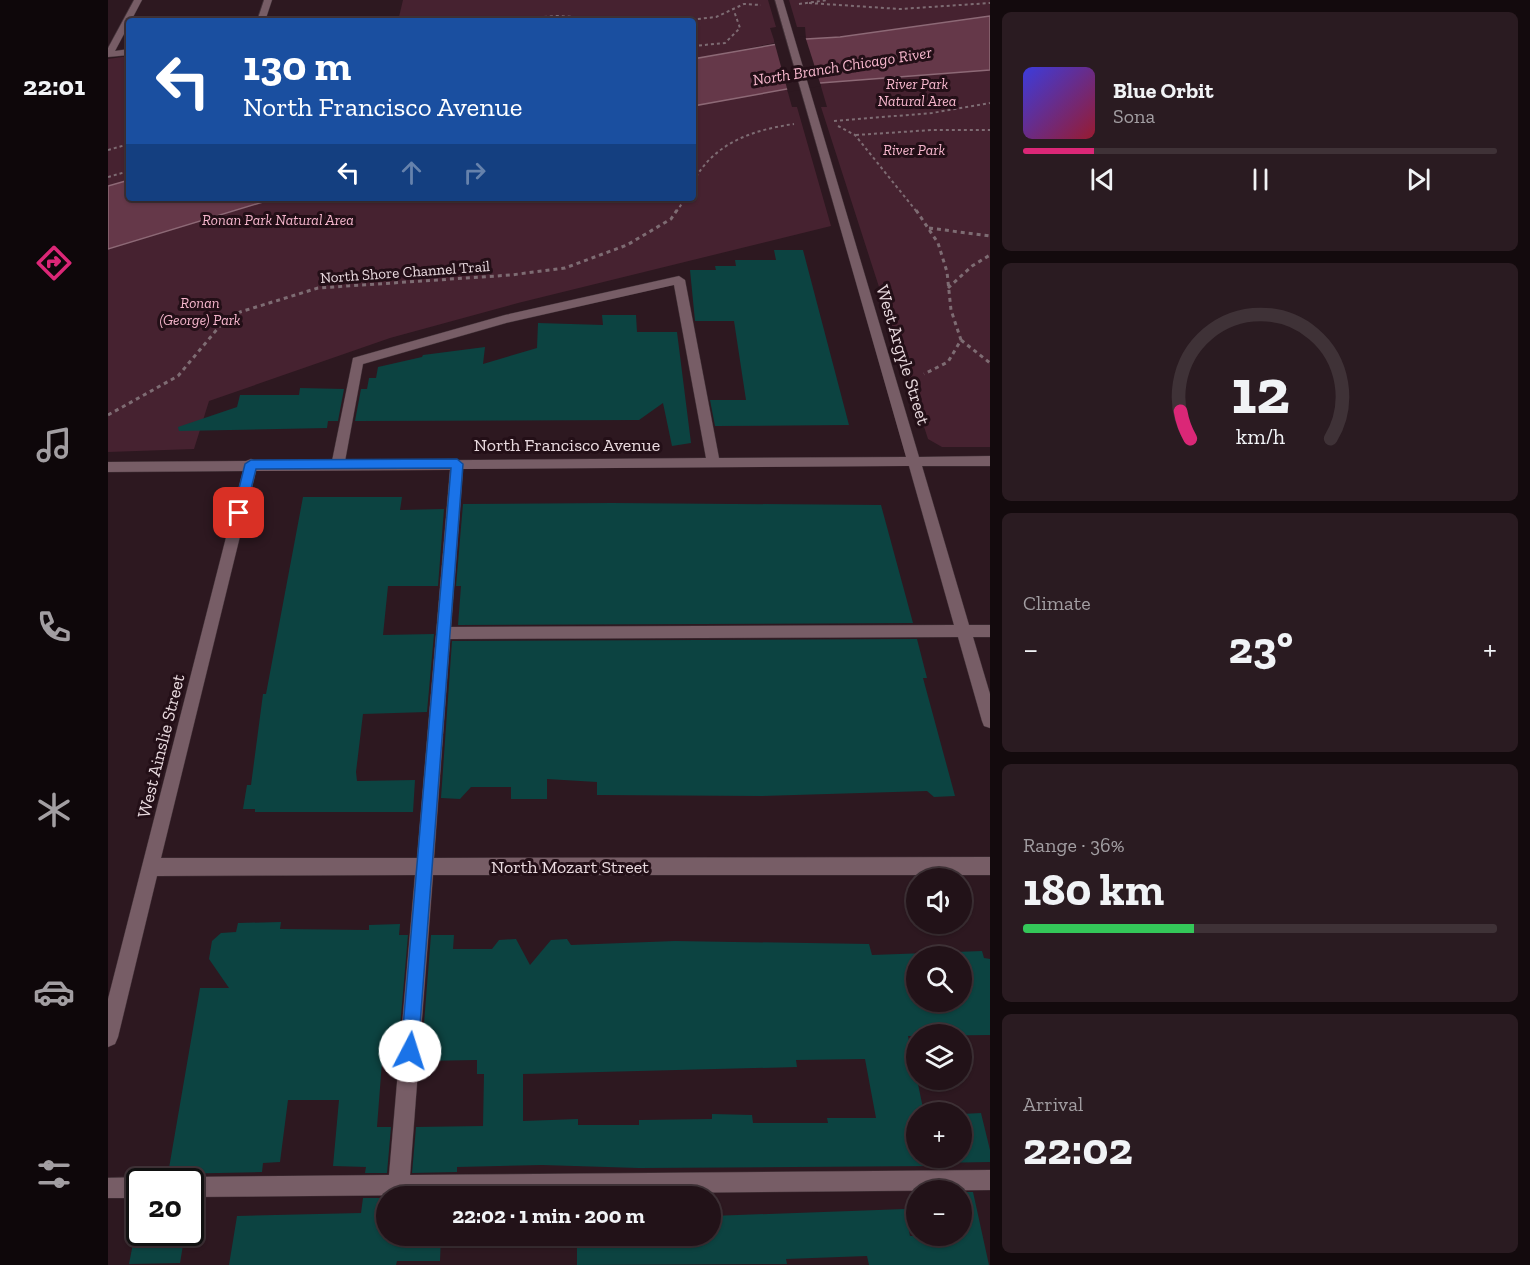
<!DOCTYPE html>
<meta charset="utf-8">
<style>
:root{--surface:#221218;--page:#2a1b21;--text:#f1f3f6;--muted:#a29ea2;--line:#3f3237;--accent:#db2777}
body{margin:0;font-family:"Zilla Slab",serif;background:var(--page);color:var(--text);height:100vh;display:flex;flex-direction:column;font-size:22px;white-space:nowrap}
*{box-sizing:border-box;margin:0}
p{font-size:20px;color:var(--muted)}
.icon{flex:none;width:33px;height:33px;fill:none;stroke:currentColor;stroke-width:2;stroke-linecap:round;stroke-linejoin:round}
.map{position:relative;flex:1;overflow:hidden}
.details{display:flex;flex-direction:column;gap:12px;padding:12px;background:#130a0d;width:540px}
.details>*{flex:none}
.hud{position:absolute;left:18px;top:18px;width:570px;height:183px;border-radius:6px;box-shadow:0 2px 4px #0004,0 0 0 2px var(--line);background:#1a4fa0;color:#fff;overflow:hidden}
.buttons{position:absolute;left:798px;top:868px;display:grid;gap:12px}
.buttons a{display:grid;place-items:center;width:66px;height:66px;border-radius:50%;background:var(--surface);box-shadow:0 2px 4px #0004,0 0 0 2px var(--line);font-size:30px}
.speed{position:absolute;left:18px;top:1168px;display:flex;gap:12px;font-size:30px;font-weight:700;text-align:center}
.speed>*{display:grid;place-content:center;width:78px;height:78px;border-radius:50%;background:var(--surface);box-shadow:0 2px 4px #0004,0 0 0 2px var(--line);line-height:1}
.speed .limit{border:3px solid #111;border-radius:9px;background:#fff;color:#111}
.pin{position:absolute;display:grid;place-items:center;width:51px;height:51px;color:#fff;margin:-26px;border-radius:12px;box-shadow:0 3px 9px #0006}
.me{position:absolute;width:66px;margin:-33px;rotate:5deg;stroke-linejoin:round;filter:drop-shadow(0 0 4px #0008)}
.turn{display:flex;align-items:center;gap:21px;height:126px;padding:0 18px;font-size:27px}
.turn .icon{width:78px;height:78px;stroke-width:2.5}
.turn b{display:block;font-size:42px;line-height:51px}
.lanes{display:flex;align-items:center;height:57px;padding:0 18px;background:#0003;justify-content:center;gap:30px;direction:ltr}
.lanes .off{opacity:.35}
.big{font-size:45px;font-weight:700;line-height:1.1}
.details .card{flex:1;display:flex;flex-direction:column;justify-content:center;gap:9px;min-width:0;padding:0 21px;border-radius:9px;background:var(--page)}
.details .dial{align-items:center;gap:0}
.dial svg{height:156px;overflow:visible;fill:none;stroke:var(--line);stroke-width:7;stroke-linecap:round;text-anchor:middle}
.dial text{fill:var(--text);stroke:none}
.song{display:flex;align-items:center;gap:18px}
.cover{width:72px;height:72px;border-radius:9px;background:linear-gradient(135deg,hsl(240 70% 55%),hsl(350 70% 35%))}
.played{height:6px;border-radius:3px;background:linear-gradient(90deg,var(--accent) 15%,var(--line) 15%)}
.keys{display:flex;justify-content:space-around;direction:ltr}
.heat{display:flex;justify-content:space-between;align-items:center;font-size:33px;direction:ltr}
.charge{height:9px;border-radius:4px;background:linear-gradient(90deg,#34c759 36%,var(--line) 0)}
.trip{position:absolute;left:268px;top:1186px;width:345px;height:60px;border-radius:30px;background:var(--surface);box-shadow:0 2px 4px #0004,0 0 0 2px var(--line);font-weight:700;line-height:60px;text-align:center}
main{display:flex;flex:1;min-height:0}
.menu{display:flex;flex-direction:column;width:108px;justify-content:space-around;align-items:center;background:#0e070a;color:var(--muted)}
.menu .icon{width:42px;height:42px}
.menu .current{color:var(--accent)}
.menu b{font-size:27px;color:var(--text)}
.map>svg:first-child{display:block}
</style>
<main>
<nav class="menu">
<b>22:01</b>
<svg class="icon current" aria-label="directions" viewBox="0 0 24 24"><path d="M12 3l9 9-9 9-9-9zM9 14v-3h6M13 9l2 2-2 2"/></svg>
<svg class="icon" aria-label="music" viewBox="0 0 24 24"><path d="M9 18V5l10-2v13"/><circle cx="6" cy="18" r="3"/><circle cx="16" cy="16" r="3"/></svg>
<svg class="icon" aria-label="phone" viewBox="0 0 24 24"><path d="M5 4h4l2 5-3 2q2 4 5 5l2-3 5 2v4C11 20 4 13 5 4z"/></svg>
<svg class="icon" aria-label="climate" viewBox="0 0 24 24"><path d="M12 3v18M4 7l16 10M4 17L20 7"/></svg>
<svg class="icon" aria-label="car" viewBox="0 0 24 24"><path d="M5 17H2v-5l4-1 3-4h7l3 4 3 1v5h-3M9 17h6M6 11h13"/><circle cx="7" cy="17" r="2"/><circle cx="17" cy="17" r="2"/></svg>
<svg class="icon" aria-label="filters" viewBox="0 0 24 24"><path d="M4 7h16M4 17h16"/><circle cx="9" cy="7" r="2"/><circle cx="15" cy="17" r="2"/></svg>
</nav>
<div class="map">
<svg width="882" height="1265" viewBox="0 0 882 1265">
<rect width="100%" height="100%" fill="#2d1820"/>
<path fill="#462230" d="M295 0H660L668 27 662 28 667 43 585 59V21H290Z
M681 0H882V16L732 37 698 39 697 27H689Z
M21 56V180L0 186V59Z
M882 70V447H834L820 439 713 107H719L712 83Z
M679 89 684 107H689L723 226 410 303 282 338 101 401 86 449 0 452V249L168 198H585V106Z"/>
<path fill="#653849" stroke="#8d6976" stroke-width="1.5" d="M882 16V70L712 83 585 106V59L698 39 732 37Z
M21 180V198H168L0 249V186Z"/>
<path fill="#2d1820" d="M697 36 713 86 680 92 666 41Z"/>
<path fill="#0c4341" fill-rule="evenodd" d="M666 250H695L741 425 607 426 602 400H638L626 321H587L582 270H608L607 266H628L627 260H668Z
M494 315H528L529 332H569L583 443 564 446 555 403 531 420 247 421 253 389H259L261 378H268L270 367 314 357 315 355 377 347 375 364 429 348 430 323 495 325Z
M192 388 236 389 230 421H220L219 428 71 431 70 427 129 407 132 395H191Z
M195 497H294L292 510 336 509 330 586H280L275 635 326 634 319 712 255 714 248 772 249 781 307 780 305 812H147V809H135L139 785H143L155 694H158Z
M504 503 773 505 805 623 350 625 353 586H348L355 504Z
M809 639 819 678H815L847 796 826 797 819 791 653 796 489 795V782L439 779V799H403V787H363L352 799 333 798 344 641Z
M173 922 172 929 261 930V925L292 924 291 935H300L289 1062H274L269 1127H283L279 1173H257L258 1167 225 1166 231 1100H180L172 1162 155 1163 154 1172 60 1174 92 988H121L101 959 104 941 113 933 128 932 130 923Z
M323 935H346L345 949H384L391 940 408 939 422 965 443 940 459 939 463 945 567 941 761 944 764 955 874 951 876 958 882 959V1035L800 1036 816 1113H808V1158H854V1114L873 1113 882 1150V1162L825 1163V1166L531 1168 434 1165 349 1167V1172L304 1173 308 1127 375 1126 376 1074H369V1060L313 1061ZM808 957H854V1002H808ZM757 1059 768 1118H719L720 1123H645L644 1115 604 1114V1119L531 1120V1125H470V1119L415 1121V1074L689 1067 688 1060Z
M854 1192H865L881 1265H761L759 1256 678 1259 679 1264 469 1265V1236H603V1216L797 1209 802 1236H854Z
M255 1198H279V1236H333L332 1261H289L288 1265H121L129 1216 253 1213Z
M27 1233H77L72 1263 21 1264Z"/>
<g fill="none" stroke-linecap="round" stroke-linejoin="round">
<defs>
<path id="minor" d="M26 0H34L7 51 21 49V55L0 57V48Z
M156 0H164L157 21H149Z
M667 0H675L811 457 882 456V466H814L861 625H882V637H865L882 694V728L876 726 874 721 850 637 342 639 326 858 882 857V875H325L302 1175 882 1170V1190L82 1197V1182H74L82 1177 281 1175 307 875 49 876 10 1037 7 1044 0 1047V999L135 471 0 472V462L138 461 143 459 148 461H224L245 358 397 315 571 276 577 280 611 458 798 457ZM566 285 598 458 237 461 255 364 398 323ZM801 466 846 625 343 627 355 469ZM342 470 309 858H53L148 471Z
M32 1177 40 1182H32V1198H0V1178Z"/>
</defs>
<use href="#minor" stroke="#433339" stroke-width="1"/>
<path stroke="#7e6c73" stroke-width="2" stroke-dasharray="3 3" stroke-linecap="butt" d="M701 3 792 9 882 3
M691 4 720 0
M388 21 449 16 537 21
M572 21 608 17 636 4 653 5
M585 46 617 43 632 28 626 11
M726 121 824 113 882 103
M730 126 747 135 809 212
M748 135 824 130H882
M0 150 21 144
M0 177 21 171
M585 182C606 143 644 130 686 124
M568 212 578 198"/>
<path stroke="#7e6c73" stroke-width="3" stroke-dasharray="4 4" stroke-linecap="butt" d="M808 210 830 243 839 272 843 310 853 340 840 362 816 374
M821 228 882 236
M840 288 864 266 882 255
M853 340 882 363
M0 415 70 376 116 321 132 312 210 288 403 275 457 268 519 245 563 219 569 210"/>
<use href="#minor" fill="#775d66" fill-rule="evenodd"/>
</g>
<path fill="#1a73e8" stroke="#114b97" stroke-width="1.5" d="M349 459 355 464 310 1051 308 1058 302 1060 295 1058 293 1051 343 468 148 469 137 513 131 517 125 513 137 464 143 460Z"/>
<g text-anchor="middle" dominant-baseline="central" stroke-width="6" stroke-linejoin="round" paint-order="stroke">
<g font-size="15" font-style="italic" fill="#f6b7cd" stroke="#230f17">
<text x="809" y="84">River Park<tspan x="809" dy="17">Natural Area</tspan></text>
<text x="806" y="150">River Park</text>
<text x="170" y="220">Ronan Park Natural Area</text>
<text x="92" y="303">Ronan<tspan x="92" dy="17">(George) Park</tspan></text>
</g>
<g font-size="15" fill="#e9dadf" stroke="#230f17">
<text transform="translate(297 272) rotate(-4)">North Shore Channel Trail</text>
</g>
<g font-size="16" font-style="italic" fill="#f8b8ce" stroke="#230f17">
<text transform="translate(734 66) rotate(-9)">North Branch Chicago River</text>
</g>
<g font-size="18" fill="#e9dadf" stroke="#230f17">
<text transform="translate(795 355) rotate(73)">West Argyle Street</text>
<text x="459" y="445">North Francisco Avenue</text>
<text transform="translate(53 746) rotate(-76)">West Ainslie Street</text>
<text x="462" y="867">North Mozart Street</text>
</g>
</g>
</svg>
<div class="buttons">
<a><svg class="icon" aria-label="sound" viewBox="0 0 24 24"><path d="M4 9h4l5-4v14l-5-4H4zM17 9q2 3 0 6"/></svg></a>
<a><svg class="icon" aria-label="search" viewBox="0 0 24 24"><circle cx="10" cy="10" r="6"/><path d="M15 15l6 6"/></svg></a>
<a><svg class="icon" aria-label="layers" viewBox="0 0 24 24"><path d="M12 4l9 5-9 5-9-5zM3 14l9 5 9-5"/></svg></a>
<a>+</a>
<a>−</a>
</div>
<div class="speed"><div class="limit">20</div></div>
<div class="pin" style="left:131px;top:513px;background:#d93025"><svg class="icon" aria-label="arrive" viewBox="0 0 24 24"><path d="M6 21V4h12l-3 4 3 4H6"/></svg></div>
<svg class="me" style="left:302px;top:1051px" viewBox="-20 -20 40 40"><circle r="19" fill="#fff"/><path d="M0-13L10 11 0 6-10 11z" fill="#1a73e8"/></svg>
<div class="trip">22:02 · 1 min · 200 m</div>
<div class="hud">
<div class="turn"><svg class="icon" aria-label="left" viewBox="0 0 24 24"><path d="M17 20v-9H6M10 6l-5 5 5 5"/></svg><div><b>130 m</b>North Francisco Avenue</div></div>
<div class="lanes"><svg class="icon" aria-label="left" viewBox="0 0 24 24"><path d="M17 20v-9H6M10 6l-5 5 5 5"/></svg><svg class="icon off" aria-label="ahead" viewBox="0 0 24 24"><path d="M12 20V5M6 11l6-6 6 6"/></svg><svg class="icon off" aria-label="right" viewBox="0 0 24 24"><path d="M7 20v-9h11M14 6l5 5-5 5"/></svg></div>
</div>
</div>
<section class="details">
<div class="card">
<div class="song"><i class="cover"></i><div><b>Blue Orbit</b><p>Sona</p></div></div>
<div class="played"></div>
<div class="keys"><svg class="icon" aria-label="previous" viewBox="0 0 24 24"><path d="M18 5L8 12l10 7zM5 5v14"/></svg><svg class="icon" aria-label="pause" viewBox="0 0 24 24"><path d="M8 5v14M16 5v14"/></svg><svg class="icon" aria-label="next" viewBox="0 0 24 24"><path d="M6 5l10 7-10 7zM19 5v14"/></svg></div>
</div>
<div class="card dial"><svg viewBox="0 0 100 80">
<path d="M14 69A42 42 0 1 1 86 69"/>
<path d="M14 69A42 42 0 0 1 9 55" stroke="#db2777"/>
<text x="50" y="56" font-size="32" font-weight="700">12</text>
<text x="50" y="72" font-size="11">km/h</text>
</svg></div>
<div class="card"><p>Climate</p>
<div class="heat"><a>−</a><b class="big">23°</b><a>+</a></div>
</div>
<div class="card"><p>Range · 36%</p><b class="big">180 km</b><div class="charge"></div></div>
<div class="card"><p>Arrival</p><b class="big">22:02</b></div>
</section>
</main>
